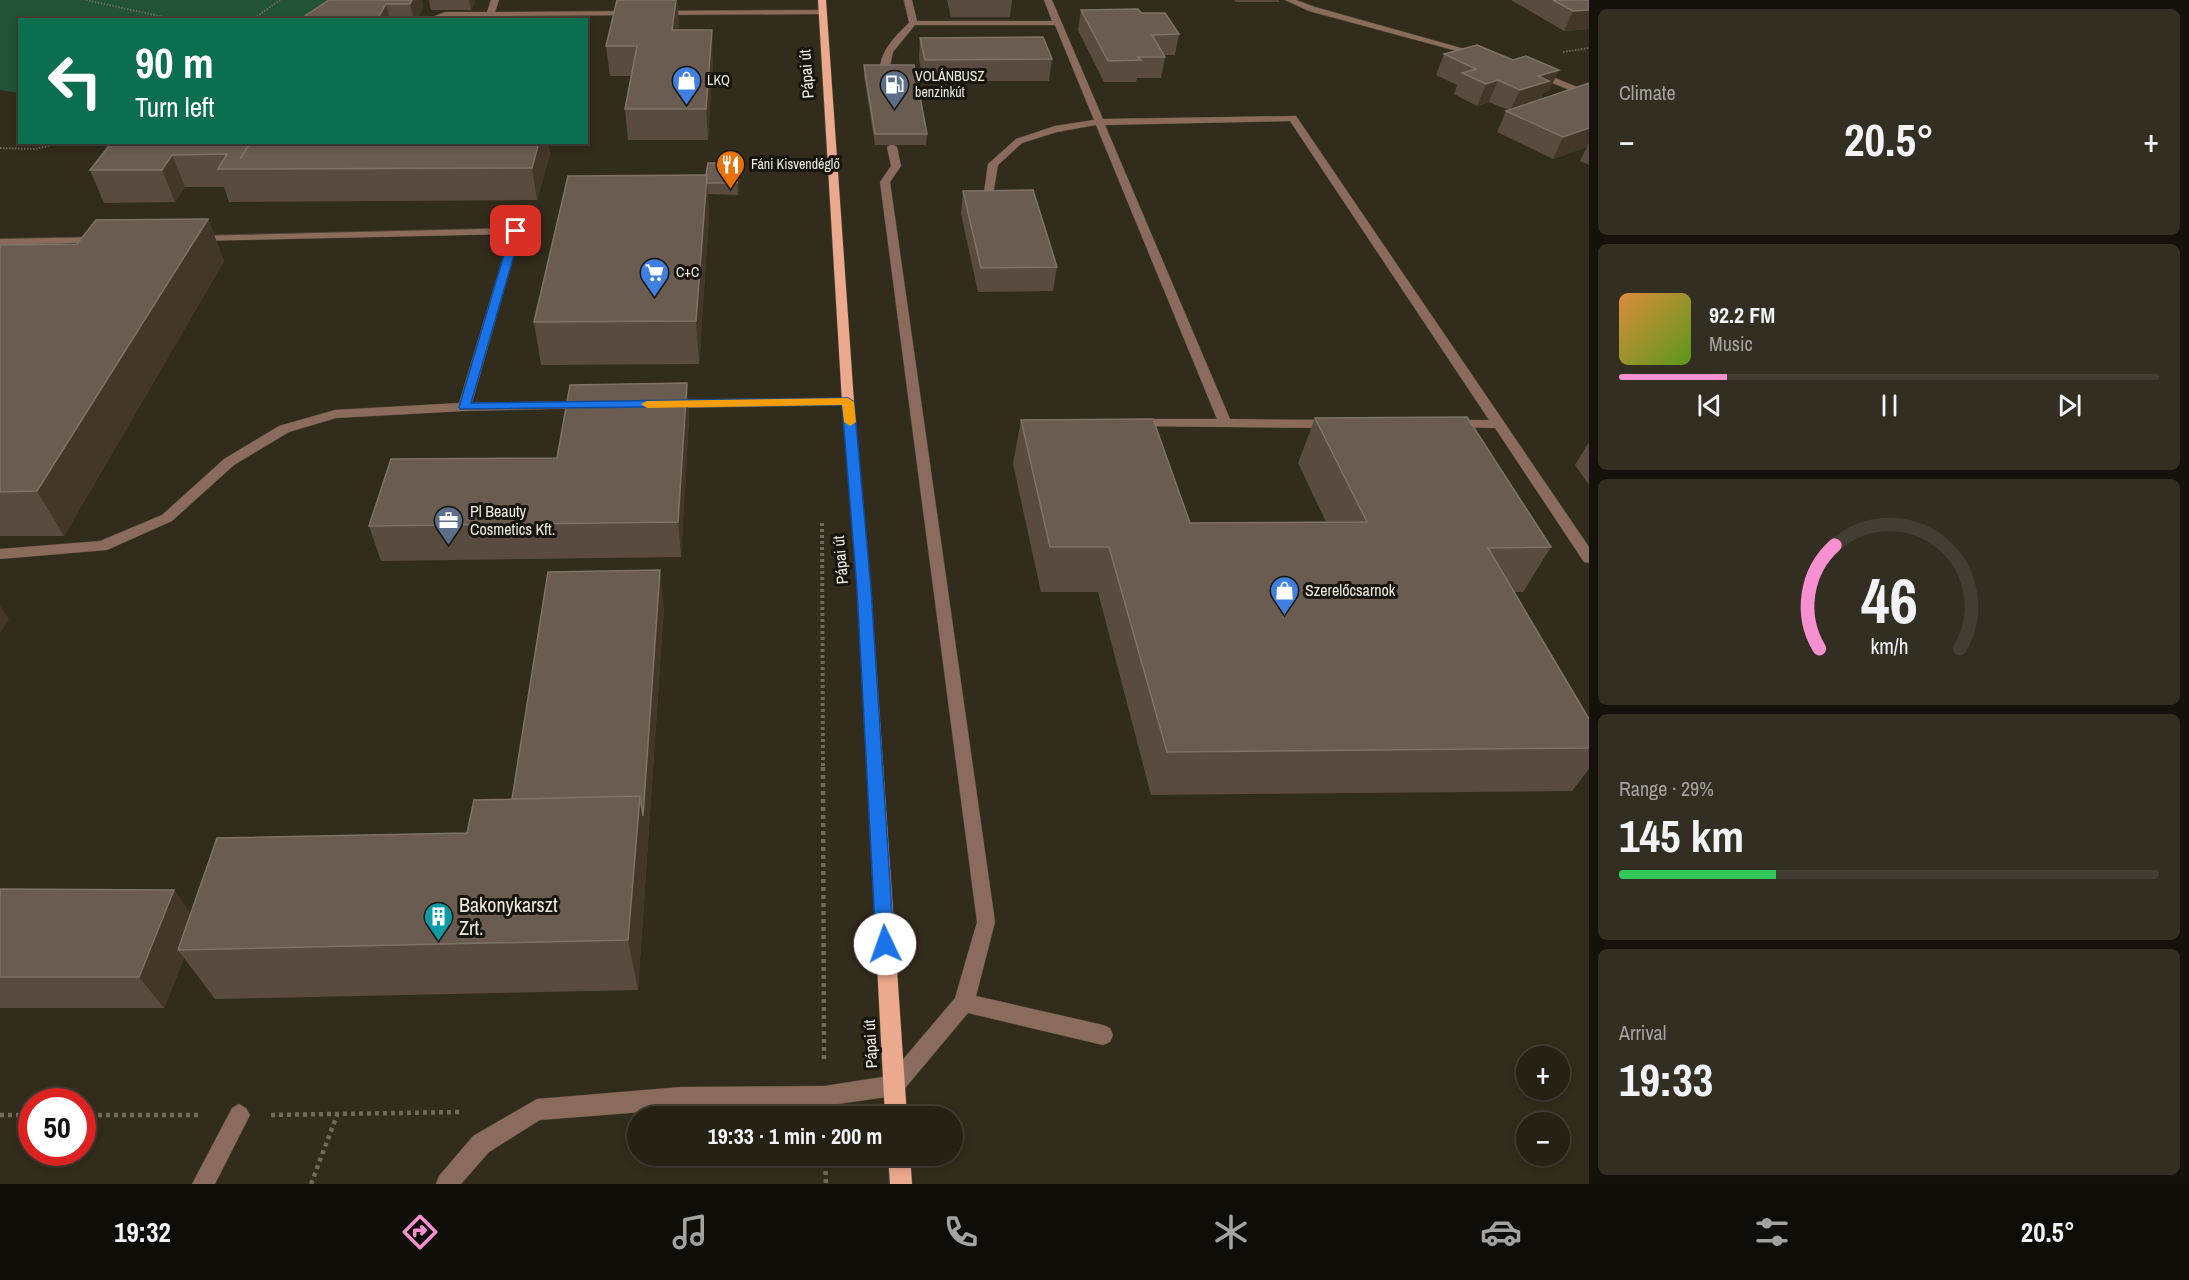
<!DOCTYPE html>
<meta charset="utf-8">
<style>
:root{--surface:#262115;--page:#322e22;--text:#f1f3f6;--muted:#a4a3a0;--line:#423e34;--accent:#f690d1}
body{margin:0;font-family:"Archivo Narrow",sans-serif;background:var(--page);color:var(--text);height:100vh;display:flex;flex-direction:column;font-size:22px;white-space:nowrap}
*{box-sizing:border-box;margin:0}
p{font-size:20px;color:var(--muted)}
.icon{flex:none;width:33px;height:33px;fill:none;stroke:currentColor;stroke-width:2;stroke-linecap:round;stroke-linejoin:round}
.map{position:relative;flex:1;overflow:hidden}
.panel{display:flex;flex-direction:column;gap:9px;padding:9px;background:#15120c;width:600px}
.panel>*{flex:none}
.banner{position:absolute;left:18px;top:18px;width:570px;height:126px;border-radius:0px;box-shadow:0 3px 9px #0003,0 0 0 2px var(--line);background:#0b6e4f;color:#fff;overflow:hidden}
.fabs{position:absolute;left:1516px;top:1046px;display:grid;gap:12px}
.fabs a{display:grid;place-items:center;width:54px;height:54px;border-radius:50%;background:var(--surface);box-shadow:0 3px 9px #0003,0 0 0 2px var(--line);font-size:30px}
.speed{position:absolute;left:18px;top:1088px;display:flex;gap:12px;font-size:30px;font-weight:700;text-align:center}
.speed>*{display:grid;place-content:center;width:78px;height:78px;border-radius:50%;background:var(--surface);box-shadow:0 3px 9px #0003,0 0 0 2px var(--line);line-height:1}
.speed .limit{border:9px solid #d22;background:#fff;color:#111}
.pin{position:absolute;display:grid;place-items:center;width:51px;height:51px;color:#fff;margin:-26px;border-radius:12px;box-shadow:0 3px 9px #0006}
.me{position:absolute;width:66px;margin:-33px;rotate:357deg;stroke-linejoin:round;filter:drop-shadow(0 0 4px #0008)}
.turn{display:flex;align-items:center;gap:21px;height:126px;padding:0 18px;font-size:27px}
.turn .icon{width:78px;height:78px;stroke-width:2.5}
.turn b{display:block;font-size:42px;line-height:51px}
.big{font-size:45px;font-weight:800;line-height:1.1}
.panel .card{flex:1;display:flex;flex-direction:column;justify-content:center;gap:9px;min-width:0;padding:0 21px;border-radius:9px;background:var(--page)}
.panel .dial{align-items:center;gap:0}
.dial svg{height:156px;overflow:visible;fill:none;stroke:var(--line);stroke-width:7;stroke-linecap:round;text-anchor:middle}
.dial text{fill:var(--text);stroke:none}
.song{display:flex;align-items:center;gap:18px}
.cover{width:72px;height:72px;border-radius:9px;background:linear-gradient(135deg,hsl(30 70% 55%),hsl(90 70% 35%))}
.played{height:6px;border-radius:3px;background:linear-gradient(90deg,var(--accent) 20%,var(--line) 20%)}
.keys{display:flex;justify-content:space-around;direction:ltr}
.heat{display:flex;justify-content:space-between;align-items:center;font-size:33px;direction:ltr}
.charge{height:9px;border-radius:4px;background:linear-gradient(90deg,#34c759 29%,var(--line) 0)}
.trip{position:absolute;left:627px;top:1106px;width:336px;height:60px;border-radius:30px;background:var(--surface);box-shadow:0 3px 9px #0003,0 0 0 2px var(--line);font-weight:800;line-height:60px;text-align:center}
.menu{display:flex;height:96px;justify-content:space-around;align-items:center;background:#0f0d08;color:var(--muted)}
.menu .icon{width:42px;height:42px}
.menu .selected{color:var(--accent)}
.menu b{font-size:27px;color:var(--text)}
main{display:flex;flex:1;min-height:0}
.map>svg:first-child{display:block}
</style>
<main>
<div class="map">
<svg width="1589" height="1184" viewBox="0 0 1589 1184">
<rect width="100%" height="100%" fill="#322c1c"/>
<path fill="#225337" d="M0 0H358L327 19 20 20 19 93 0 90Z"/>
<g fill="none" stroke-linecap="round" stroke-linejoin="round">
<defs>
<path id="minor" d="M491 0H499L495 12 634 11 638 13 634 15 493 16 491 20H483L485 16H446L438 20H425L445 12H487Z
M904 0H912L917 21H1052L1044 0H1052L1103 119 1296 116 1589 547V563L1584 562 1495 428 1446 427 1444 424 1451 420H1489L1290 121 1105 125 1230 419 1331 420 1338 424 1331 428 1131 426 1130 423 1131 420 1136 419H1217L1096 125 1057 132 1022 143 998 165 992 201 983 199 988 164 1016 139 1055 126 1094 120 1055 25H915L893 52 888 75 881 77C876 55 894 37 909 23Z
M1285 0H1296L1315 7 1486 55 1479 57 1309 11Z
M823 10 827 12 826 14 658 15 654 13 658 11Z
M1536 70 1589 92V98L1533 75 1532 73Z
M892 144 897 147 901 166 890 182 995 922 976 996 1103 1025 1110 1028 1113 1035 1110 1042 1103 1045 968 1013 901 1093 894 1096 824 1106 681 1109 540 1120 489 1152 461 1184H436L439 1176 473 1136 537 1099 681 1087 824 1086 889 1076 955 998 977 922 880 182 891 166 887 147Z
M516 228 521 231 472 403 587 401 593 405 592 408 464 411 336 418 289 432 234 465 172 521 107 550 0 559V549L100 541 162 515 224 459 279 426 335 410 459 403 510 234 196 241 192 240V236Z
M100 237 105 240 104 242 0 245V239Z
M848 398 853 399 854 402 853 405 668 408 662 404 668 400Z
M239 1104 246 1108 250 1115 215 1184H192L232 1108Z"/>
<path id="major" d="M818 0H826L854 402 871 589 907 1116H885L857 589 842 402Z
M888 1155H910L912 1184H890Z"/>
</defs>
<use href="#minor" stroke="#4c4738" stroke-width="1"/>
<use href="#major" stroke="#4c4738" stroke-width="1"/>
<path stroke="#706a5c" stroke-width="2" stroke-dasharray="1.5 1.5" stroke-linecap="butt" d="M86 0 177 20
M252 20 280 0
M1563 52 1589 48
M0 148 35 149 64 142"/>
<path stroke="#706a5c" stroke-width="4" stroke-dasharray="3 3" stroke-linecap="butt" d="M822 523 823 769"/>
<path stroke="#706a5c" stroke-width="4.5" stroke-dasharray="4 4" stroke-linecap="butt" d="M823 767 824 1061
M0 1115H32
M82 1115H200
M271 1115 461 1112
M825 1155 826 1184
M311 1184 337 1115"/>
<use href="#minor" fill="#8b6b5e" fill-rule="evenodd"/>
<use href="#major" fill="#eba98d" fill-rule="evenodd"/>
</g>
<path fill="#5a4b40" d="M329 0H422L423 7 417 20H299Z
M429 0H478H475V2L471 10H431Z
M617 0H700H677L679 24 678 30 713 60 708 140H628L625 109 631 76H610L606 46Z
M947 0H1012L1010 17H951Z
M1234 0H1279V2H1236Z
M1511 0H1589V29L1564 31Z
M1081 10 1141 13 1179 34 1175 55H1164L1165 57 1161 78H1137L1136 82H1104L1078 30Z
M920 38 1052 59 1049 81H923L919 58Z
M1444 54 1549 91 1543 93 1541 99 1589 83V165L1580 161 1587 147 1553 159 1497 132 1506 111 1508 110 1489 102 1477 106 1454 94 1457 85 1436 75Z
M864 65 927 134 926 145H875L864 76Z
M112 142H548L550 154 537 200 229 202 224 187H185L175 202 104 203 90 170Z
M739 163 740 175 738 195 708 194 709 216 699 364 541 365 534 322 706 175Z
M963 191 1057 267 1053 291 978 292 961 214Z
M208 219 224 261 64 536H0V245L77 244Z
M687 383 689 418 681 557 381 561 369 526 557 458Z
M1315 418 1551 547 1523 592H1514L1589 719V769L1572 791 1151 795 1098 592H1041L1013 464 1021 420 1190 523 1326 522 1298 463Z
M1589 442V485L1575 465Z
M664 606 638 990 215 999 184 958 164 1008H0V889L174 890 190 913 467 833 512 799Z"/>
<path fill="#43372a" d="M412 0H422L423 7 417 20H414L410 4Z
M469 0H475V2L471 10Z
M676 0H677L679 24 674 60 672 30Z
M386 4 390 20H377Z
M1589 10V29L1564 31 1573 11Z
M712 30 713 60 708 140 706 109Z
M1559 70 1549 91 1543 93 1539 102 1510 111 1520 90 1538 76Z
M1498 80 1489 102 1477 106 1486 84Z
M1589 128V143L1587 147 1553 159 1563 137Z
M539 142H548L550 154 537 200 532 168Z
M172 155 185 187 175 202 162 170Z
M739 163 740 175 738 195 737 183Z
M707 175 709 216 699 364 696 321Z
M208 219 224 261 64 536 37 491Z
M687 383 689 418 681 557 678 522Z
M660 570 664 606 638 990 628 940 640 796Z
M0 606 9 619 0 633Z
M174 890 197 922 178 950 184 958 164 1008 139 977Z"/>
<path fill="#6a5c51" stroke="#7f7368" stroke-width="1.5" d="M329 0H412L410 4H386L377 20H299Z
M617 0H676L672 30H712L706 109H625L637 46H606Z
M1553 0H1589V10L1573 11Z
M1138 9 1141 13H1165L1179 34 1152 35 1165 57H1138L1141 60 1108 61 1081 10Z
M1043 37 1052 59 925 60 920 38Z
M1477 45 1513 60 1526 56 1559 70 1538 76 1549 81 1520 90 1498 80 1486 84 1462 73 1476 69 1444 54Z
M864 65H914L927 134H875Z
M1589 83V128L1563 137 1506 111Z
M112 142H250L240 159 251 142H539L532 168 218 169 227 154 172 155 162 170H90Z
M708 163H739L737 183H707V175H706Z
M707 175 696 321 534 322 568 176Z
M1033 190 1057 267 981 268 963 191Z
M208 219 37 491 0 492V245L77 244 96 220Z
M687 383 678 522 369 526 391 459 557 458 570 385Z
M1467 417 1551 547 1488 548 1589 719V748L1167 752 1109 547H1050L1021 420 1153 419 1190 523 1367 522 1315 418Z
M660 570 643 816 640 796 512 799 548 572Z
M640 796 628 940 178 950 217 838 467 833 474 800Z
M0 889 174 890 139 977H0Z"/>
<path fill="#1a73e8" stroke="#114b97" stroke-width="1.5" d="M516 228 521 231 471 403 848 398 854 402 871 589 894 944 891 949 885 952 879 949 876 944 857 589 842 405 460 409 459 407 511 231Z"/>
<path fill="#f59e0b" d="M848 398 854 402 856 422 850 426 844 422 842 405 647 408 641 404 647 401Z"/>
<defs>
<symbol id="shop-pin" viewBox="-11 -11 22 30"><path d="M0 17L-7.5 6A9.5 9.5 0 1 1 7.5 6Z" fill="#3f7fe0" stroke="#17150d"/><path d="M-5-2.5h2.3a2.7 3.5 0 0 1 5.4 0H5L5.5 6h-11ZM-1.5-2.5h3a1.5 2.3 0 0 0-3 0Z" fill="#fff"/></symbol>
<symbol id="fuel-pin" viewBox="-11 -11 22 30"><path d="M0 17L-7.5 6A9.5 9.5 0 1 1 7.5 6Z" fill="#5c6f8a" stroke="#17150d"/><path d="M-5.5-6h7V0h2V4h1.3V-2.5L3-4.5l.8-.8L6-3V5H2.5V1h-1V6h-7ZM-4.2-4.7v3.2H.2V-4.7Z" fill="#fff"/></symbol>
<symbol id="restaurant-pin" viewBox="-11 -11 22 30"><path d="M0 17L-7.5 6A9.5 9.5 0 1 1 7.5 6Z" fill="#e8710a" stroke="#17150d"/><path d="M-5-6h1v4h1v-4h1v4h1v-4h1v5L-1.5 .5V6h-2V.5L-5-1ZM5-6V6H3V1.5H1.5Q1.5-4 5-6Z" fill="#fff"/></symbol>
<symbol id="supermarket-pin" viewBox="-11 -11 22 30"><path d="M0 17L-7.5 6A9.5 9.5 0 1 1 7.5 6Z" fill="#3f7fe0" stroke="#17150d"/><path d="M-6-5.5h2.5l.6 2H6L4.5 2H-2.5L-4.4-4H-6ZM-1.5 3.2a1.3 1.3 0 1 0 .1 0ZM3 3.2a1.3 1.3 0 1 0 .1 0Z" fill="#fff"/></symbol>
<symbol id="office-pin" viewBox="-11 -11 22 30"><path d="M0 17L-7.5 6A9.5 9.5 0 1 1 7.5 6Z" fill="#5c6f8a" stroke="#17150d"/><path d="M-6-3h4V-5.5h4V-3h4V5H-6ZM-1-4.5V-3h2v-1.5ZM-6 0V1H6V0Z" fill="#fff"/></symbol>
<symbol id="building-pin" viewBox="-11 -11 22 30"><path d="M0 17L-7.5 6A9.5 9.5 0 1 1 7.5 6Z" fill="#0f9aa8" stroke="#17150d"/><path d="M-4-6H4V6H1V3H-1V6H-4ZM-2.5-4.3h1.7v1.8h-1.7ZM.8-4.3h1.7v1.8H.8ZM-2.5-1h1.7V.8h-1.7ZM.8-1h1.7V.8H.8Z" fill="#fff"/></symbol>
</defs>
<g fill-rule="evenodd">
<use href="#shop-pin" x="670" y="64" width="33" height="45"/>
<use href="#fuel-pin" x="878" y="68" width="33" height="45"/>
<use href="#restaurant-pin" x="714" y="148" width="33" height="45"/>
<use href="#supermarket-pin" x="638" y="256" width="33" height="45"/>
<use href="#office-pin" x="432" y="504" width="33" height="45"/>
<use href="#shop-pin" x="1268" y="574" width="33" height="45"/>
<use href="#building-pin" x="422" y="900" width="33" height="45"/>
</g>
<g text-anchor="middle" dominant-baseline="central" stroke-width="6" stroke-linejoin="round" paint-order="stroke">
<g font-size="14" fill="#efebe1" stroke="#17150d" text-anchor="start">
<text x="915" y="76">VOLÁNBUSZ<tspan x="915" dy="16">benzinkút</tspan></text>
<text x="707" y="80">LKQ</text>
<text x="751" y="164">Fáni Kisvendéglő</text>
<text x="676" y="272">C+C</text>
</g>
<g font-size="16" fill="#efebe1" stroke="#17150d">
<text transform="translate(806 74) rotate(-94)">Pápai út</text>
<text transform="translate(840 560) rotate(-95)">Pápai út</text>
<text transform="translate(870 1044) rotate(-93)">Pápai út</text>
</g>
<g font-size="16" fill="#efebe1" stroke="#17150d" text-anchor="start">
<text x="470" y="511">Pl Beauty<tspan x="470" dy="18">Cosmetics Kft.</tspan></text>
<text x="1305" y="590">Szerelőcsarnok</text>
</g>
<g font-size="20" fill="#efebe1" stroke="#17150d" text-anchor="start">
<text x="459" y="904">Bakonykarszt<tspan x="459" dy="23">Zrt.</tspan></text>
</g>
</g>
</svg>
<div class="fabs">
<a>+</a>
<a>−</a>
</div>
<div class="speed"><div class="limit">50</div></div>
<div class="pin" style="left:516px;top:231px;background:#d93025"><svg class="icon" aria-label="arrive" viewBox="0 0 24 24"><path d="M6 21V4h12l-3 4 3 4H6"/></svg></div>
<svg class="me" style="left:885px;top:944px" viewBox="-20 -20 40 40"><circle r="19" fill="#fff"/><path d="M0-13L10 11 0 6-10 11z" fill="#1a73e8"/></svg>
<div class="trip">19:33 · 1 min · 200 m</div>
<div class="banner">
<div class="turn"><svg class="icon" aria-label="left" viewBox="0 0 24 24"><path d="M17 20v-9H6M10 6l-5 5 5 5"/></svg><div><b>90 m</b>Turn left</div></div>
</div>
</div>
<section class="panel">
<div class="card"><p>Climate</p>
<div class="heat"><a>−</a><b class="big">20.5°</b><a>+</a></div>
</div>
<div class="card">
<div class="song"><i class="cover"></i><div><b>92.2 FM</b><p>Music</p></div></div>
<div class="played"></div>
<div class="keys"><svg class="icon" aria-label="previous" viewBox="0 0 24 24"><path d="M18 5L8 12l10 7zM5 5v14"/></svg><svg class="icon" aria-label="pause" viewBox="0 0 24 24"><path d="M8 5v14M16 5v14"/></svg><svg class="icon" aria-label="next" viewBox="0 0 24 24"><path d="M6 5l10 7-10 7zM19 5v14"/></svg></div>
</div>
<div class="card dial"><svg viewBox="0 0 100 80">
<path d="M14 69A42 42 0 1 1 86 69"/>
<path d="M14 69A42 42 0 0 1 22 16" stroke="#f690d1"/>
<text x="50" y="56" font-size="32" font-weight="700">46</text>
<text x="50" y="72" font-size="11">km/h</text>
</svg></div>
<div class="card"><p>Range · 29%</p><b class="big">145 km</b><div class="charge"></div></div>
<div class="card"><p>Arrival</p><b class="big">19:33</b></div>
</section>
</main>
<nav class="menu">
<b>19:32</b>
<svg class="icon selected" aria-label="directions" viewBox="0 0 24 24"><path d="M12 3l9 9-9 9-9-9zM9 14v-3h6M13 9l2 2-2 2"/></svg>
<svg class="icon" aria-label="music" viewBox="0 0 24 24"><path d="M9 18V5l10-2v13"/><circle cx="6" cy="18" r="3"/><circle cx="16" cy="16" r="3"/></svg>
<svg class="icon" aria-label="phone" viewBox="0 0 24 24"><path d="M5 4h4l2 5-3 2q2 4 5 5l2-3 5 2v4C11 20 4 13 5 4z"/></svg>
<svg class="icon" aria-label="climate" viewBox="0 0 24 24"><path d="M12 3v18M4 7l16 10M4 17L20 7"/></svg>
<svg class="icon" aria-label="car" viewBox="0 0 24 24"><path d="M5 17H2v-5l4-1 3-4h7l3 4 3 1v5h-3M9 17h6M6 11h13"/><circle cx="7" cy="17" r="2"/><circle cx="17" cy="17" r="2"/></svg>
<svg class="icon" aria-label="filters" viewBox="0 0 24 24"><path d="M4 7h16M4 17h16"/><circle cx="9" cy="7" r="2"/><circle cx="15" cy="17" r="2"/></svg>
<b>20.5°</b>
</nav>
